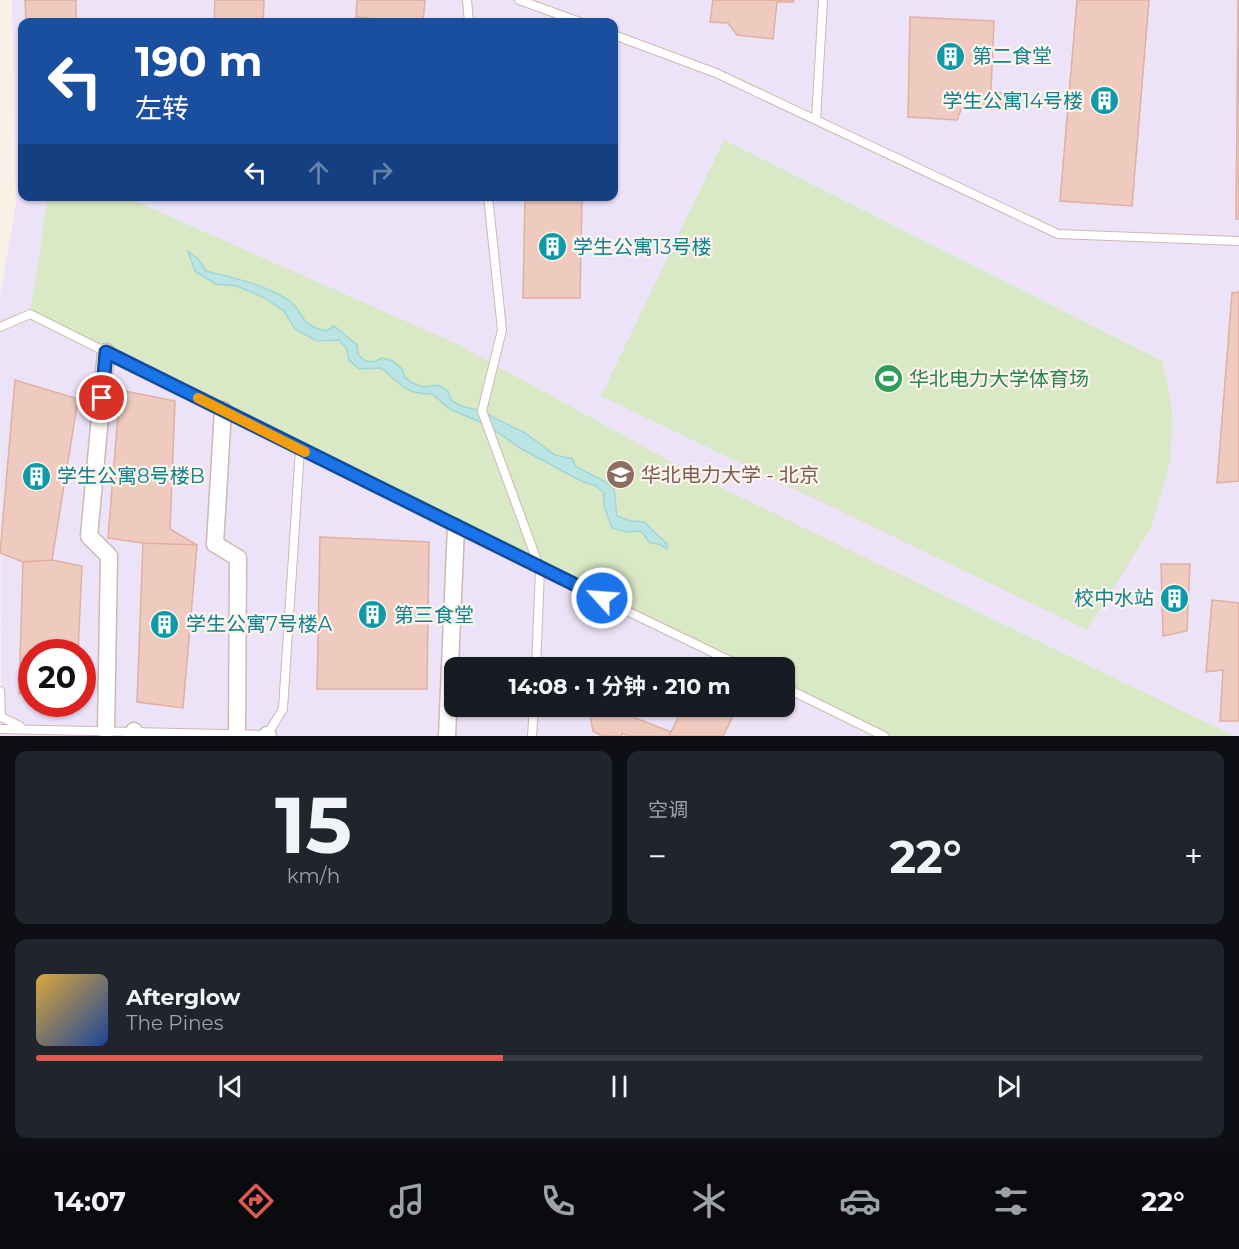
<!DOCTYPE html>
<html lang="zh">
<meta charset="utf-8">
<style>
:root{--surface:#171b24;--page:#20242c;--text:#f1f3f6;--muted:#9ea1a6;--line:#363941;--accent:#df5b52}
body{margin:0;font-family:Montserrat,"Noto Sans SC",sans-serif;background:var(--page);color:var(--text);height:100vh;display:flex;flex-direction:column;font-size:22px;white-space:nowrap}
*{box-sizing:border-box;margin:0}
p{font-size:20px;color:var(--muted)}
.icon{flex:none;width:33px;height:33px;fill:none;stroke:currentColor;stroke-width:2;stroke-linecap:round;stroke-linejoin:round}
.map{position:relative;height:736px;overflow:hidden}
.side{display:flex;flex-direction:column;gap:15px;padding:15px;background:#0d0f14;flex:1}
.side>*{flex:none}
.top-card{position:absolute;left:18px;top:18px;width:600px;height:183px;border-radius:12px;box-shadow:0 2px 4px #0004;background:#1a4fa0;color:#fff;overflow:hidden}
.speed{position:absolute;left:18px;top:639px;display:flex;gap:12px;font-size:30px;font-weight:700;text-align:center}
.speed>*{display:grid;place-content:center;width:78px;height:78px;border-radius:50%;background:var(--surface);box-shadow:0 2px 4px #0004;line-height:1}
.speed .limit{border:9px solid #d22;background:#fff;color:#111}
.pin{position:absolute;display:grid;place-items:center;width:51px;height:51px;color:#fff;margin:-26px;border:3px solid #fff;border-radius:50%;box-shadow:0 2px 6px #0007}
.me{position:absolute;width:66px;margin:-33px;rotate:296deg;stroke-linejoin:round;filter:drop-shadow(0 0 4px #0008)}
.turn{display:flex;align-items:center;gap:21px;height:126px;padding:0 18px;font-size:27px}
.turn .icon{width:78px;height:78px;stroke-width:2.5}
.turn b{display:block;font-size:42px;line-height:51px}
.lanes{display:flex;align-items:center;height:57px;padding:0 18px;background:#0003;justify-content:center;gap:30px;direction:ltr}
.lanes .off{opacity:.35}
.big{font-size:45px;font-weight:700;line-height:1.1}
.side .card{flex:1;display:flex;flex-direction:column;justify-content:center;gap:9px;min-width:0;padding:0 21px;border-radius:12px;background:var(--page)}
.side .dial{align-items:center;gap:0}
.dial b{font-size:78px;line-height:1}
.song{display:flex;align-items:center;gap:18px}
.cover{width:72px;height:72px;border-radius:9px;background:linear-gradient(135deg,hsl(40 70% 55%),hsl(220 70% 35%))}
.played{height:6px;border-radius:3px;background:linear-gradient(90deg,var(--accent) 40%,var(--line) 40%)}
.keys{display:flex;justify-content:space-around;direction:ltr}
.heat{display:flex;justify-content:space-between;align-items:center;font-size:33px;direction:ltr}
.side .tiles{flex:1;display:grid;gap:15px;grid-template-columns:1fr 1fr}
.card:last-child{grid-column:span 2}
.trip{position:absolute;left:444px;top:657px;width:351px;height:60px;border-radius:12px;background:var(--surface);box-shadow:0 2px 4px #0004;font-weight:700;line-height:60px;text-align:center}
.tabs{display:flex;height:96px;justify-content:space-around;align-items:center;background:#090b0e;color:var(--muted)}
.tabs .icon{width:42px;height:42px}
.tabs .active{color:var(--accent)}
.tabs b{font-size:27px;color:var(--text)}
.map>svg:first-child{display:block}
</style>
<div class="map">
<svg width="1239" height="736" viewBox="0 0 1239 736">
<rect width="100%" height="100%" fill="#fbf0e6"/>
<path fill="#ede3f8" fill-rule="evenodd" d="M12 0H1239V736H1L0 297 16 203ZM22 22H614V196H22ZM32 652H82V704H32ZM454 668H784V706H454Z"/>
<path fill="#d9e8c5" d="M724 140 1162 361 1172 407 1171 459 1151 528 1087 630 601 396Z
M48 197H126L457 344 697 476 1234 736H884L785 687 784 668 745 667 30 314Z"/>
<path fill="#bbe4e4" stroke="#a2d5d5" stroke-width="1.5" d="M188 251 199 260 206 271C234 278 263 284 288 300 307 313 296 324 326 331L334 326 357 345 358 354 365 361 374 362 382 358 393 361 402 369 405 377 412 383 424 387 438 385 448 391 451 400 461 406 481 411 525 433 555 455 573 459 575 466 606 482 614 489 617 516 630 521 644 522 667 544V549L659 544 650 543 641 531 626 532 612 528 604 506V493L596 486 581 481 520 448 487 425 450 409 432 394C403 394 402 384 381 368L359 369 349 360 347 349 339 340 317 341 295 329 284 311 263 297 237 286 216 284 195 271Z"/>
<path fill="#efcbbf" stroke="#e1afa0" stroke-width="1.5" d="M25 0H76V22H26Z
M215 0H264L263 22H214Z
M357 0H425L423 22H369V18L356 17Z
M713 0H794L793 2H777L773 39 737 35 728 23 710 22Z
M1077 0H1149L1132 206 1060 201Z
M1238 0H1239V219H1236Z
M910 17 994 21 991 91 1008 94 1004 110 962 107 957 120 908 117Z
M525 196H582L580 298H523Z
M1239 292V481L1217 483 1232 293Z
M15 380 78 399 52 560 23 562 0 553Z
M120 390 175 401 170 529 197 545 143 543 108 538Z
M320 537 429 542 427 689H317Z
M143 543 197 545 183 708 137 702Z
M52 560 82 566 78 652H32V695L19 693 23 562Z
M1161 564H1190L1187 631 1163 636Z
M1212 600 1239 603V721H1220L1223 670 1206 672Z
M596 706H629L635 718 671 732 669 736H628L622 733V736H602L593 731 590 715Z
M684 706H738L723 736H669Z"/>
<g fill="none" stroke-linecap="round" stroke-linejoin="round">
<defs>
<path id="lane" d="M467 0 469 22
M519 0 580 22
M614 35 716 73 1058 234 1239 241
M816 120 823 0
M488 196 502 330 482 411 540 569 536 668
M0 327 30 314 540 569 745 668
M784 687 884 736
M0 691 1 717 20 726
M0 729 267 735 283 709 300 449
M532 736 534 706"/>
<path id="street" d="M223 410 215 544 238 558 237 734
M106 730 109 556 89 536 106 352
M267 735 268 736
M133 736 134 731
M447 736 456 527"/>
</defs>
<use href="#lane" stroke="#ceb8b0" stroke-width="10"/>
<use href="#street" stroke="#ceb8b0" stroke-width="19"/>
<use href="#lane" stroke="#fff" stroke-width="8"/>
<use href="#street" stroke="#fff" stroke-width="16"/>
</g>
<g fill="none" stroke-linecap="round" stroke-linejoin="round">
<defs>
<path id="route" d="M102 398 106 352 602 598"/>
</defs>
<use href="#route" stroke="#114b97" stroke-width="15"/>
<use href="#route" stroke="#1a73e8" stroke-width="10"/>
<path stroke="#f59e0b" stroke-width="10" d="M198 398 305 452"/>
</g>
<defs>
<symbol id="building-disc" viewBox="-11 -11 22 22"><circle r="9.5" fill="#0f9aa8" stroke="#fef4ec"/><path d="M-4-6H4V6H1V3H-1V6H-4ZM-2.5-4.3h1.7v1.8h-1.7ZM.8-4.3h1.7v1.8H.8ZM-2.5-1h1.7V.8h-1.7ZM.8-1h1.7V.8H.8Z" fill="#fff"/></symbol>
<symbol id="stadium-disc" viewBox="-11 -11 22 22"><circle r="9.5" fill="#2e9e5b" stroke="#fef4ec"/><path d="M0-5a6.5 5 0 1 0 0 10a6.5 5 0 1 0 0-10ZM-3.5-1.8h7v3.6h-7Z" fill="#fff"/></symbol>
<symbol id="university-disc" viewBox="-11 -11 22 22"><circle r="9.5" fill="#8d6e63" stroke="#fef4ec"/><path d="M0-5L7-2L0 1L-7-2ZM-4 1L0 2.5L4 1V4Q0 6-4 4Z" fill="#fff"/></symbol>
</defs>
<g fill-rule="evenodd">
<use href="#building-disc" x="934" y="40" width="33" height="33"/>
<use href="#building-disc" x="1088" y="84" width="33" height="33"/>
<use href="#building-disc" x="536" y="230" width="33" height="33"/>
<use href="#stadium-disc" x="872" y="362" width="33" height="33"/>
<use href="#university-disc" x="604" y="458" width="33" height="33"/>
<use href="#building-disc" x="20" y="460" width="33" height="33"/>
<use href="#building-disc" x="1158" y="582" width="33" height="33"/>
<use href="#building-disc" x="356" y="598" width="33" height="33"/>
<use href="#building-disc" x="148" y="608" width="33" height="33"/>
</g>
<g text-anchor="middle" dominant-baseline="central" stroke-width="4.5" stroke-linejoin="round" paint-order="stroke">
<g font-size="20" fill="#0d838f" stroke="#fef4ec" text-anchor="start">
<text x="972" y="56">第二食堂</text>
<text x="1083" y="101" text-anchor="end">学生公寓14号楼</text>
<text x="573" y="247">学生公寓13号楼</text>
<text x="57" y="476">学生公寓8号楼B</text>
<text x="1154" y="598" text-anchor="end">校中水站</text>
<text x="394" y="615">第三食堂</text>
<text x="186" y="624">学生公寓7号楼A</text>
</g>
<g font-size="20" fill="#27864d" stroke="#fef4ec" text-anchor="start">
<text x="909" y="379">华北电力大学体育场</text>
</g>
<g font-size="20" fill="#785e54" stroke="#fef4ec" text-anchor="start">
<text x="641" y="475">华北电力大学 - 北京</text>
</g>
</g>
</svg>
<div class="speed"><div class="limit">20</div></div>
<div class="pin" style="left:102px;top:398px;background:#d93025"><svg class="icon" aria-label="arrive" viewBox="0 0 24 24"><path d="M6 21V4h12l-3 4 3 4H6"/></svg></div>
<svg class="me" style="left:602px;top:598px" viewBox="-20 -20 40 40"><circle r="17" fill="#1a73e8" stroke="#fff" stroke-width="3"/><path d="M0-11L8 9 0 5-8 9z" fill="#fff"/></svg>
<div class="trip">14:08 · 1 分钟 · 210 m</div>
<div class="top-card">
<div class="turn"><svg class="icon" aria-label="left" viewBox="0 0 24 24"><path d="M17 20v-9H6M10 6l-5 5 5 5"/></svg><div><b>190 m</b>左转</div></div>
<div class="lanes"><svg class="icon" aria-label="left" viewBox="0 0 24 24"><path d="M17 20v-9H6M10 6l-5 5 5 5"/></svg><svg class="icon off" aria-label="ahead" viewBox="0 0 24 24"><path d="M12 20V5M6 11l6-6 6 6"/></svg><svg class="icon off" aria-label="right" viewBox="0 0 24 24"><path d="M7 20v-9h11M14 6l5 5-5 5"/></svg></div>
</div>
</div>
<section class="side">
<div class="tiles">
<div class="card dial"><b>15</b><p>km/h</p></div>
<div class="card"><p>空调</p>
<div class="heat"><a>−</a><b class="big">22°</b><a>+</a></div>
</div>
<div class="card">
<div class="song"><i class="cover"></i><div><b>Afterglow</b><p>The Pines</p></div></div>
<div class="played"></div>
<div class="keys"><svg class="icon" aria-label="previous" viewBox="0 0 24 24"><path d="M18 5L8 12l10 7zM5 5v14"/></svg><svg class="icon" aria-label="pause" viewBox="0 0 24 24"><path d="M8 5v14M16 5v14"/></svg><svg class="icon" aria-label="next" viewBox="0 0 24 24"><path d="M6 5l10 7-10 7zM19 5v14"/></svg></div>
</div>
</div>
</section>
<nav class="tabs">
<b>14:07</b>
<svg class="icon active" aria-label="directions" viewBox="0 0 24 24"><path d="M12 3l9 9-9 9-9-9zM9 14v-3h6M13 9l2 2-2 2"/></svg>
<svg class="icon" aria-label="music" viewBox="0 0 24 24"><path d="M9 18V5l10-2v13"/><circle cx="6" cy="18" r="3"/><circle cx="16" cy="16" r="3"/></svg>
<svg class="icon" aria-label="phone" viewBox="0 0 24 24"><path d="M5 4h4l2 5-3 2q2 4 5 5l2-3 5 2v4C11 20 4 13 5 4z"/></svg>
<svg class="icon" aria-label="climate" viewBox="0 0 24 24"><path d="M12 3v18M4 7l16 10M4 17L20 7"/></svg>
<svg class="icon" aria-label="car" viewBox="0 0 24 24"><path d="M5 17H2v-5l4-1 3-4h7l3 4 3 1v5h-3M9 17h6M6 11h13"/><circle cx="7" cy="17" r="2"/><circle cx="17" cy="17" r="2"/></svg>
<svg class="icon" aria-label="filters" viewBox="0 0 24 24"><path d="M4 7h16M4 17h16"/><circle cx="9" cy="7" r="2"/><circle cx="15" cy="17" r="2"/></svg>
<b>22°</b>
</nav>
